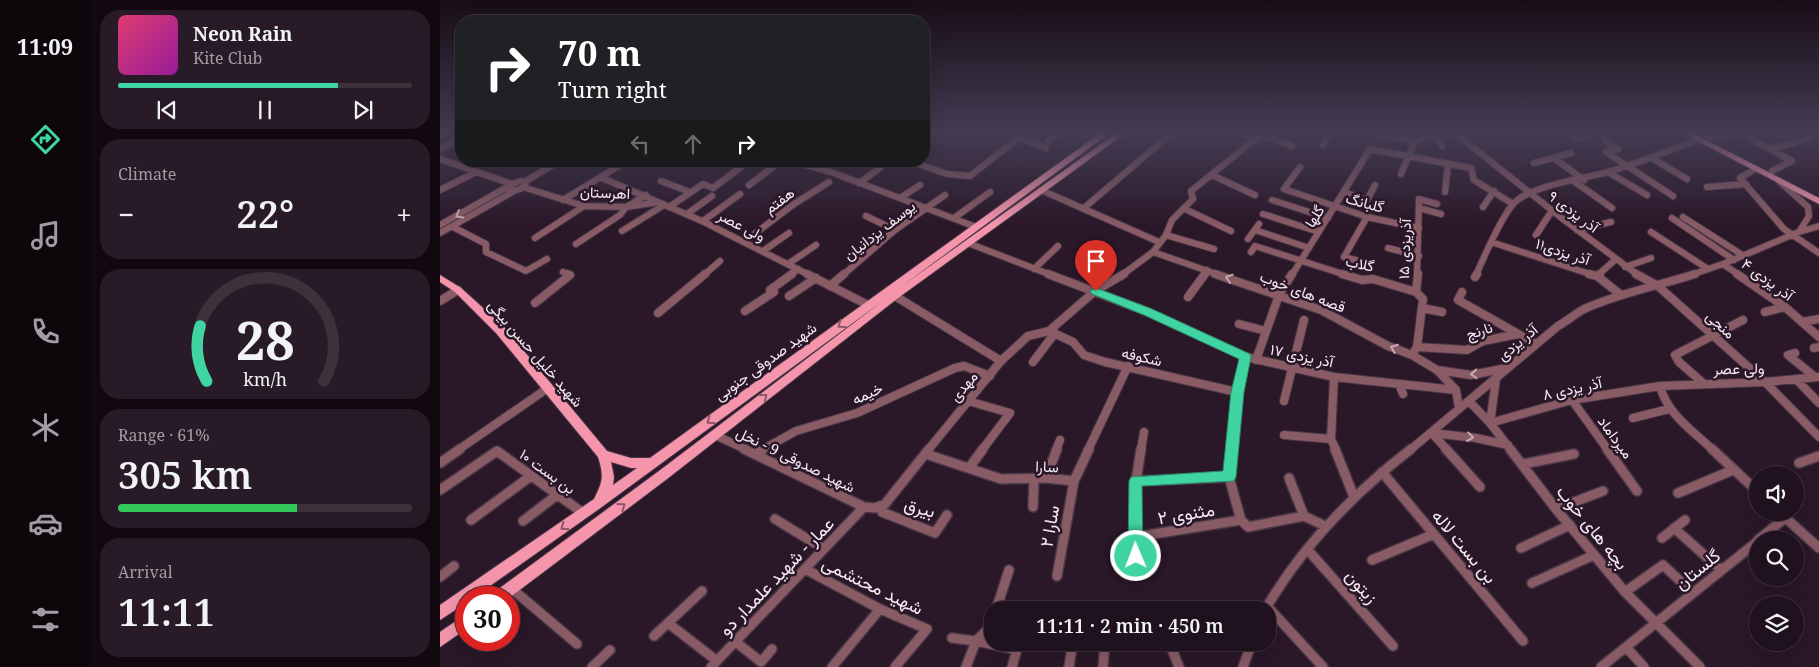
<!DOCTYPE html>
<meta charset="utf-8">
<style>
:root{--surface:#20111e;--page:#281a27;--text:#f1f3f6;--muted:#a29da4;--line:#3d313c;--accent:#3fd4a2}
body{margin:0;font-family:"Noto Serif",Vazirmatn,serif;background:var(--page);color:var(--text);height:100vh;display:flex;flex-direction:column;font-size:19px;white-space:nowrap}
*{box-sizing:border-box;margin:0}
p{font-size:16px;color:var(--muted)}
.icon{flex:none;width:28px;height:28px;fill:none;stroke:currentColor;stroke-width:2;stroke-linecap:round;stroke-linejoin:round}
.map{position:relative;flex:1;overflow:hidden}
.panel{display:flex;flex-direction:column;gap:10px;padding:10px;background:#120910;width:350px}
.panel>*{flex:none}
.banner{position:absolute;left:15px;top:15px;width:475px;height:152px;border-radius:20px;box-shadow:0 5px 20px #0002,0 0 0 1px var(--line);background:#202124;color:#fff;overflow:hidden}
.tools{position:absolute;left:1309px;top:466px;display:grid;gap:10px}
.tools a{display:grid;place-items:center;width:55px;height:55px;border-radius:50%;background:var(--surface);box-shadow:0 5px 20px #0002,0 0 0 1px var(--line);font-size:25px}
.speed{position:absolute;left:15px;top:586px;display:flex;gap:10px;font-size:25px;font-weight:700;text-align:center}
.speed>*{display:grid;place-content:center;width:65px;height:65px;border-radius:50%;background:var(--surface);box-shadow:0 5px 20px #0002,0 0 0 1px var(--line);line-height:1}
.speed .limit{border:8px solid #d22;background:#fff;color:#111}
.pin{position:absolute;display:grid;place-items:center;width:42px;height:42px;color:#fff;margin:-51px -21px;border-radius:50% 50% 50% 0;rotate:-45deg;box-shadow:0 0 5px #0007}
.pin .icon{rotate:45deg}
.me{position:absolute;width:55px;margin:-28px;rotate:359deg;stroke-linejoin:round;filter:drop-shadow(0 0 4px #0008)}
.turn{display:flex;align-items:center;gap:18px;height:105px;padding:0 20px;font-size:22px}
.turn .icon{width:65px;height:65px;stroke-width:2.5}
.turn b{display:block;font-size:35px;line-height:42px}
.lanes{display:flex;align-items:center;height:48px;padding:0 20px;background:#0003;justify-content:center;gap:25px;direction:ltr}
.lanes .off{opacity:.35}
.big{font-size:38px;font-weight:600;line-height:1.1}
.panel .widget{flex:1;display:flex;flex-direction:column;justify-content:center;gap:8px;min-width:0;padding:0 18px;border-radius:20px;background:var(--page)}
.panel .dial{align-items:center;gap:0}
.dial svg{height:130px;overflow:visible;fill:none;stroke:var(--line);stroke-width:7;stroke-linecap:round;text-anchor:middle}
.dial text{fill:var(--text);stroke:none}
.song{display:flex;align-items:center;gap:15px}
.cover{width:60px;height:60px;border-radius:8px;background:linear-gradient(135deg,hsl(340 70% 55%),hsl(300 70% 35%))}
.played{height:5px;border-radius:2px;background:linear-gradient(90deg,var(--accent) 75%,var(--line) 75%)}
.keys{display:flex;justify-content:space-around;direction:ltr}
.heat{display:flex;justify-content:space-between;align-items:center;font-size:28px;direction:ltr}
.charge{height:8px;border-radius:4px;background:linear-gradient(90deg,#34c759 61%,var(--line) 0)}
.trip{position:absolute;left:544px;top:601px;width:292px;height:50px;border-radius:20px;background:var(--surface);box-shadow:0 5px 20px #0002,0 0 0 1px var(--line);font-weight:600;line-height:50px;text-align:center}
main{display:flex;flex:1;min-height:0}
.dock{display:flex;flex-direction:column;width:90px;justify-content:space-around;align-items:center;background:#0d070c;color:var(--muted)}
.dock .icon{width:35px;height:35px}
.dock .selected{color:var(--accent)}
.dock b{font-size:22px;color:var(--text)}
.map>svg:first-child{display:block}
</style>
<main>
<nav class="dock">
<b>11:09</b>
<svg class="icon selected" aria-label="directions" viewBox="0 0 24 24"><path d="M12 3l9 9-9 9-9-9zM9 14v-3h6M13 9l2 2-2 2"/></svg>
<svg class="icon" aria-label="music" viewBox="0 0 24 24"><path d="M9 18V5l10-2v13"/><circle cx="6" cy="18" r="3"/><circle cx="16" cy="16" r="3"/></svg>
<svg class="icon" aria-label="phone" viewBox="0 0 24 24"><path d="M5 4h4l2 5-3 2q2 4 5 5l2-3 5 2v4C11 20 4 13 5 4z"/></svg>
<svg class="icon" aria-label="climate" viewBox="0 0 24 24"><path d="M12 3v18M4 7l16 10M4 17L20 7"/></svg>
<svg class="icon" aria-label="car" viewBox="0 0 24 24"><path d="M5 17H2v-5l4-1 3-4h7l3 4 3 1v5h-3M9 17h6M6 11h13"/><circle cx="7" cy="17" r="2"/><circle cx="17" cy="17" r="2"/></svg>
<svg class="icon" aria-label="filters" viewBox="0 0 24 24"><path d="M4 7h16M4 17h16"/><circle cx="9" cy="7" r="2"/><circle cx="15" cy="17" r="2"/></svg>
</nav>
<section class="panel">
<div class="widget">
<div class="song"><i class="cover"></i><div><b>Neon Rain</b><p>Kite Club</p></div></div>
<div class="played"></div>
<div class="keys"><svg class="icon" aria-label="previous" viewBox="0 0 24 24"><path d="M18 5L8 12l10 7zM5 5v14"/></svg><svg class="icon" aria-label="pause" viewBox="0 0 24 24"><path d="M8 5v14M16 5v14"/></svg><svg class="icon" aria-label="next" viewBox="0 0 24 24"><path d="M6 5l10 7-10 7zM19 5v14"/></svg></div>
</div>
<div class="widget"><p>Climate</p>
<div class="heat"><a>−</a><b class="big">22°</b><a>+</a></div>
</div>
<div class="widget dial"><svg viewBox="0 0 100 80">
<path d="M14 69A42 42 0 1 1 86 69"/>
<path d="M14 69A42 42 0 0 1 10 35" stroke="#3fd4a2"/>
<text x="50" y="56" font-size="32" font-weight="700">28</text>
<text x="50" y="72" font-size="11">km/h</text>
</svg></div>
<div class="widget"><p>Range · 61%</p><b class="big">305 km</b><div class="charge"></div></div>
<div class="widget"><p>Arrival</p><b class="big">11:11</b></div>
</section>
<div class="map">
<svg width="1379" height="667" viewBox="0 0 1379 667">
<rect width="100%" height="100%" fill="#2a1728"/>
<g fill="none" stroke-linecap="round" stroke-linejoin="round">
<defs>
<path id="minor-far2" d="M651 132 662 136
M800 132 818 139
M939 132 938 134 975 141 1003 132
M1014 132 1119 216 1198 275
M1299 132 1352 161
M995 133 1002 146
M822 135 852 146
M580 138 606 148
M1136 138 1147 136 1142 132
M1269 138 1297 132
M484 140 494 132
M1165 140 1178 149 1166 152 1233 196
M608 141 618 132
M883 145 889 132
M0 149 21 138
M1331 149 1367 139
M1114 158 1144 180
M1212 158 1247 179
M0 159 72 184
M241 161 248 164
M351 161 391 172 536 227
M470 161 507 174 530 176 586 132
M1094 163 1131 153
M860 167 844 189 927 217 979 228
M1315 169 1300 178 1344 229 1379 253
M1332 171 1352 161
M1168 172 1207 195
M961 174 975 141
M772 175 815 195
M160 177 262 221 369 275
M81 181 86 183C82 190 75 192 68 189L72 184Z
M221 181 250 192
M84 182 120 161
M1135 182 1172 208
M419 183 440 168
M309 185 341 161
M83 187 144 206 186 207 218 202
M1267 187 1306 184
M0 190 36 172
M601 190 719 242
M904 192 927 200 935 185
M1005 192 1008 164
M460 198 480 185
M123 200 187 161
M832 200 888 218
M229 207 263 184 273 188 309 161
M1043 207 1054 191
M644 208 733 132
M979 208 1001 214
M745 209 791 231
M247 214 272 196
M823 214 879 232
M426 216 455 230
M1243 217 1304 256
M514 218 550 192
M1232 218 1294 260
M263 221 300 194
M0 225 69 186
M13 227 46 244V252L86 271 107 259
M815 230 869 248
M1137 230 1171 222
M182 231 224 205
M1211 232 1268 269
M1359 232 1379 226
M0 233 76 190
M726 235 774 249
M1096 235 1111 212
M95 238 144 206
M808 239 819 224
M304 242 354 204 389 182
M1051 242 1153 275
M528 243 611 275
M136 244 180 215 186 207 206 195
M948 248 979 256
M323 251 349 233
M713 252 779 275
M811 252 815 246 906 275
M923 262 904 257 927 217
M348 264 376 245
M1283 264 1299 275
M1185 267 1211 258
M594 269 618 246
M123 272 129 275
M264 275 280 261
M350 275 358 269
M403 275 455 230 505 195
M682 275 713 252 726 235 732 220 753 199 751 191 824 132
M764 275 767 270
M852 275 930 149 1031 168 1034 180 1073 204
M977 275 979 199 997 204
M1036 275C1044 257 1061 217 1074 203 1092 185 1142 179 1168 172 1199 163 1228 151 1258 139
M1158 275 1176 259
M1251 275 1283 264 1359 232 1369 216 1368 207 1339 181"/>
<path id="minor-far1" d="M367 274 428 305
M608 274 708 312 806 357 894 377 1016 390
M775 274 881 310 948 346 972 355 997 370 1016 390 1019 409
M902 274 922 280 933 279 976 292
M1149 274 1157 276 1181 295
M1196 274 1218 286 1325 382 1379 437
M1297 274 1345 307 1379 337
M1157 276 1160 274
M1035 277 1037 274
M390 286 404 274
M1022 292 1018 300 1096 344
M349 296 376 278
M455 296 561 361
M748 297 765 274
M0 301 18 290
M95 303 130 275 127 274
M982 308 1002 312
M305 311 334 292 330 290 352 274
M1325 312 1345 307
M218 313 265 274
M1362 322 1379 319
M799 324 826 331
M609 331 633 342 644 355 665 362 797 392
M977 347 1027 350 1043 341 1078 334
M1374 348 1379 347
M1355 353 1348 355 1375 377
M972 355 977 347 983 299 976 292 978 274
M816 360 839 295 852 274
M593 362 615 333
M997 370 1031 375 1067 368
M894 377 891 439 896 450
M1056 379 1050 423 1132 400 1220 386 1325 382 1379 377
M1356 379 1379 403
M1263 383 1239 362 1235 355 1303 320
M959 384 963 394
M1220 386C1227 414 1253 431 1273 450
M1132 400 1168 450
M528 401 570 413 542 450
M844 401 864 320
M1029 401 1050 423 1071 450
M1193 418 1229 409
M992 433 1036 438 1068 445
M992 433 1007 450
M275 435 307 450
M844 435 891 439
M18 450 108 388
M322 450 356 431 417 413 515 368 524 366 550 376
M488 450 561 361 588 336 609 331 655 291 684 274
M616 450 620 440
M648 450 688 366
M701 450 704 432
M792 450 797 392 806 357
M970 450 1118 326C1127 321 1135 314 1144 309 1179 293 1218 286 1255 274"/>
<path id="minor" d="M304 449 424 507 435 508 445 504 489 449
M895 449 914 497
M1006 449 1040 487
M1070 449 1116 509 1185 592 1260 667
M1167 449 1197 491
M1272 449 1318 492
M316 454 324 449
M486 454 561 479 606 478 634 481 649 449
M0 463 20 449
M1359 463 1379 456
M1083 464 1134 454
M529 468 543 449
M942 472 1083 641
M789 477 792 449
M606 478 617 449
M849 478 864 516
M696 481 789 477 801 520
M0 490 57 451 143 513
M1238 493 1293 470
M440 507 442 512 495 533 507 515
M593 507 594 479
M1116 509 1163 491
M1339 512 1379 548
M335 519 384 549
M31 520 91 476
M801 520 808 527 864 516 885 526
M83 521 117 495
M1234 528 1281 570
M695 537 801 520
M1222 538 1245 520
M1318 540 1345 518
M1081 548 1130 525
M867 549 953 646
M932 560 994 534
M365 569 440 609 487 629 455 667
M696 575V481L701 449
M617 576 634 481
M0 577 14 566
M1092 583 1154 555
M71 588 137 644
M1185 592 1223 565 1253 593
M827 606 883 667
M556 610 569 570
M825 610C862 546 913 494 971 449
M228 623 277 661
M214 636 262 591
M512 638 536 641 550 627 552 620
M296 642 321 662 332 649
M729 642 739 667
M1186 647 1204 667
M152 667 170 650
M271 667 424 507
M392 667 440 609
M526 667 536 641 577 650
M572 667 579 642
M629 667 633 642
M663 667 665 642
M803 667 812 642
M1161 667 1318 541"/>
<path id="major" d="M662 132H671L462 286 678 132H687L458 298 227 479 69 598H52L53 593 219 471 444 300 159 509 33 598H26V603L0 620V605L154 499C163 481 164 476 158 457L56 333 15 292 0 282V275L21 288 64 327 167 451 191 458H210ZM171 462 191 468H197L173 485 174 477Z
M1240 132H1250L1379 198V204Z
M26 614V629L0 647V632Z"/>
</defs>
<use href="#minor-far2" stroke="#473545" stroke-width="8"/>
<use href="#minor-far1" stroke="#473545" stroke-width="10"/>
<use href="#minor" stroke="#473545" stroke-width="12"/>
<use href="#major" stroke="#473545" stroke-width="2"/>
<use href="#minor-far2" stroke="#885b65" stroke-width="6"/>
<use href="#minor-far1" stroke="#885b65" stroke-width="8"/>
<use href="#minor" stroke="#885b65" stroke-width="9"/>
<use href="#major" fill="#f495ac" fill-rule="evenodd"/>
</g>
<defs><path id="oneway-chevron" d="M-2-3.5L2.5 0L-2 3.5" fill="none" stroke-width="1.6" stroke-linecap="round" stroke-linejoin="round" transform="scale(1.25)"/></defs>
<g stroke="#c5aab4">
<use href="#oneway-chevron" transform="translate(19 215) rotate(150)"/>
<use href="#oneway-chevron" transform="translate(789 278) rotate(-161)"/>
<use href="#oneway-chevron" transform="translate(954 348) rotate(-159)"/>
<use href="#oneway-chevron" transform="translate(1034 374) rotate(177)"/>
<use href="#oneway-chevron" transform="translate(1030 437) rotate(7)"/>
</g>
<g stroke="#8f566a">
<use href="#oneway-chevron" transform="translate(401 325) rotate(144)"/>
<use href="#oneway-chevron" transform="translate(324 397) rotate(-38)"/>
<use href="#oneway-chevron" transform="translate(270 421) rotate(144)"/>
<use href="#oneway-chevron" transform="translate(182 506) rotate(-36)"/>
<use href="#oneway-chevron" transform="translate(124 527) rotate(145)"/>
</g>
<linearGradient id="sky" x2="0" y2="1"><stop stop-color="#170d16"/><stop offset="0.59" stop-color="#443c53"/><stop offset="1" stop-color="#443c53" stop-opacity="0"/></linearGradient>
<rect width="1379" height="225" fill="url(#sky)"/>
<path fill="#3fd4a2" stroke="#298a69" d="M656 288 712 309 810 354 811 357 804 392 796 477 794 481 702 486 703 556 701 561 696 563 691 561 688 556 689 481 691 477 783 471 791 392 799 359 704 315 652 294 650 291Z"/>
<g text-anchor="middle" dominant-baseline="central" stroke-width="5" stroke-linejoin="round" paint-order="stroke">
<g font-size="15" fill="#f7eaf5" stroke="#2a1728">
<text transform="translate(165 192) rotate(2)">اهرستان</text>
<text transform="translate(339 200) rotate(-36)">هفتم</text>
<text transform="translate(925 202) rotate(15)">گلبانگ</text>
<text transform="translate(1134 211) rotate(37)">آذر یزدی ۹</text>
<text transform="translate(874 216) rotate(-58)">گلها</text>
<text transform="translate(302 225) rotate(27)">ولی عصر</text>
<text transform="translate(439 230) rotate(-38)">یوسف یزدانیان</text>
<text transform="translate(964 249) rotate(-88)">۱۵ آذریزدی</text>
<text transform="translate(1123 251) rotate(18)">آذر یزدی۱۱</text>
<text transform="translate(920 263) rotate(12)">گلاب</text>
<text transform="translate(1328 279) rotate(36)">۴ آذر یزدی</text>
<text transform="translate(863 291) rotate(21)">قصه های خوب</text>
<text transform="translate(1281 324) rotate(42)">منجی</text>
<text transform="translate(1039 330) rotate(-17)">نارنج</text>
<text transform="translate(1077 342) rotate(-40)">آذر یزدی</text>
<text transform="translate(96 353) rotate(49)">شهید خلیل حسن بیگی</text>
<text transform="translate(862 355) rotate(12)">آذر یزدی ۱۷</text>
<text transform="translate(702 356) rotate(13)">شکوفه</text>
<text transform="translate(325 361) rotate(-36)">شهید صدوقی جنوبی</text>
<text transform="translate(1299 368) rotate(-1)">ولی عصر</text>
<text transform="translate(523 386) rotate(-50)">مهدی</text>
<text transform="translate(1132 388) rotate(-12)">۸ آذر یزدی</text>
<text transform="translate(427 393) rotate(-24)">خیمه</text>
<text transform="translate(1176 437) rotate(54)">میرداماد</text>
<text transform="translate(356 459) rotate(26)">شهید صدوقی 9 - نخل</text>
<text transform="translate(607 466) rotate(2)">سارا</text>
<text transform="translate(108 471) rotate(36)">بن بست ۱۰</text>
</g>
<g font-size="18" fill="#f7eaf5" stroke="#2a1728">
<text transform="translate(480 507) rotate(16)">بیرق</text>
<text transform="translate(746 513) rotate(-9)">مثنوی ۲</text>
<text transform="translate(609 526) rotate(-80)">سارا ۲</text>
<text transform="translate(1153 527) rotate(51)">بچه های خوب</text>
<text transform="translate(1025 546) rotate(50)">بن بست لاله</text>
<text transform="translate(1257 569) rotate(-39)">گلستان</text>
<text transform="translate(336 576) rotate(-46)">عمار - شهید علمدار دو</text>
<text transform="translate(433 585) rotate(26)">شهید محتشمی</text>
<text transform="translate(922 586) rotate(48)">زیتون</text>
</g>
</g>
</svg>
<div class="tools">
<a><svg class="icon" aria-label="sound" viewBox="0 0 24 24"><path d="M4 9h4l5-4v14l-5-4H4zM17 9q2 3 0 6"/></svg></a>
<a><svg class="icon" aria-label="search" viewBox="0 0 24 24"><circle cx="10" cy="10" r="6"/><path d="M15 15l6 6"/></svg></a>
<a><svg class="icon" aria-label="layers" viewBox="0 0 24 24"><path d="M12 4l9 5-9 5-9-5zM3 14l9 5 9-5"/></svg></a>
</div>
<div class="speed"><div class="limit">30</div></div>
<div class="pin" style="left:656px;top:291px;background:#d93025"><svg class="icon" aria-label="arrive" viewBox="0 0 24 24"><path d="M6 21V4h12l-3 4 3 4H6"/></svg></div>
<svg class="me" style="left:696px;top:556px" viewBox="-20 -20 40 40"><circle r="17" fill="#3fd4a2" stroke="#fff" stroke-width="3"/><path d="M0-11L8 9 0 5-8 9z" fill="#fff"/></svg>
<div class="trip">11:11 · 2 min · 450 m</div>
<div class="banner">
<div class="turn"><svg class="icon" aria-label="right" viewBox="0 0 24 24"><path d="M7 20v-9h11M14 6l5 5-5 5"/></svg><div><b>70 m</b>Turn right</div></div>
<div class="lanes"><svg class="icon off" aria-label="left" viewBox="0 0 24 24"><path d="M17 20v-9H6M10 6l-5 5 5 5"/></svg><svg class="icon off" aria-label="ahead" viewBox="0 0 24 24"><path d="M12 20V5M6 11l6-6 6 6"/></svg><svg class="icon" aria-label="right" viewBox="0 0 24 24"><path d="M7 20v-9h11M14 6l5 5-5 5"/></svg></div>
</div>
</div>
</main>
